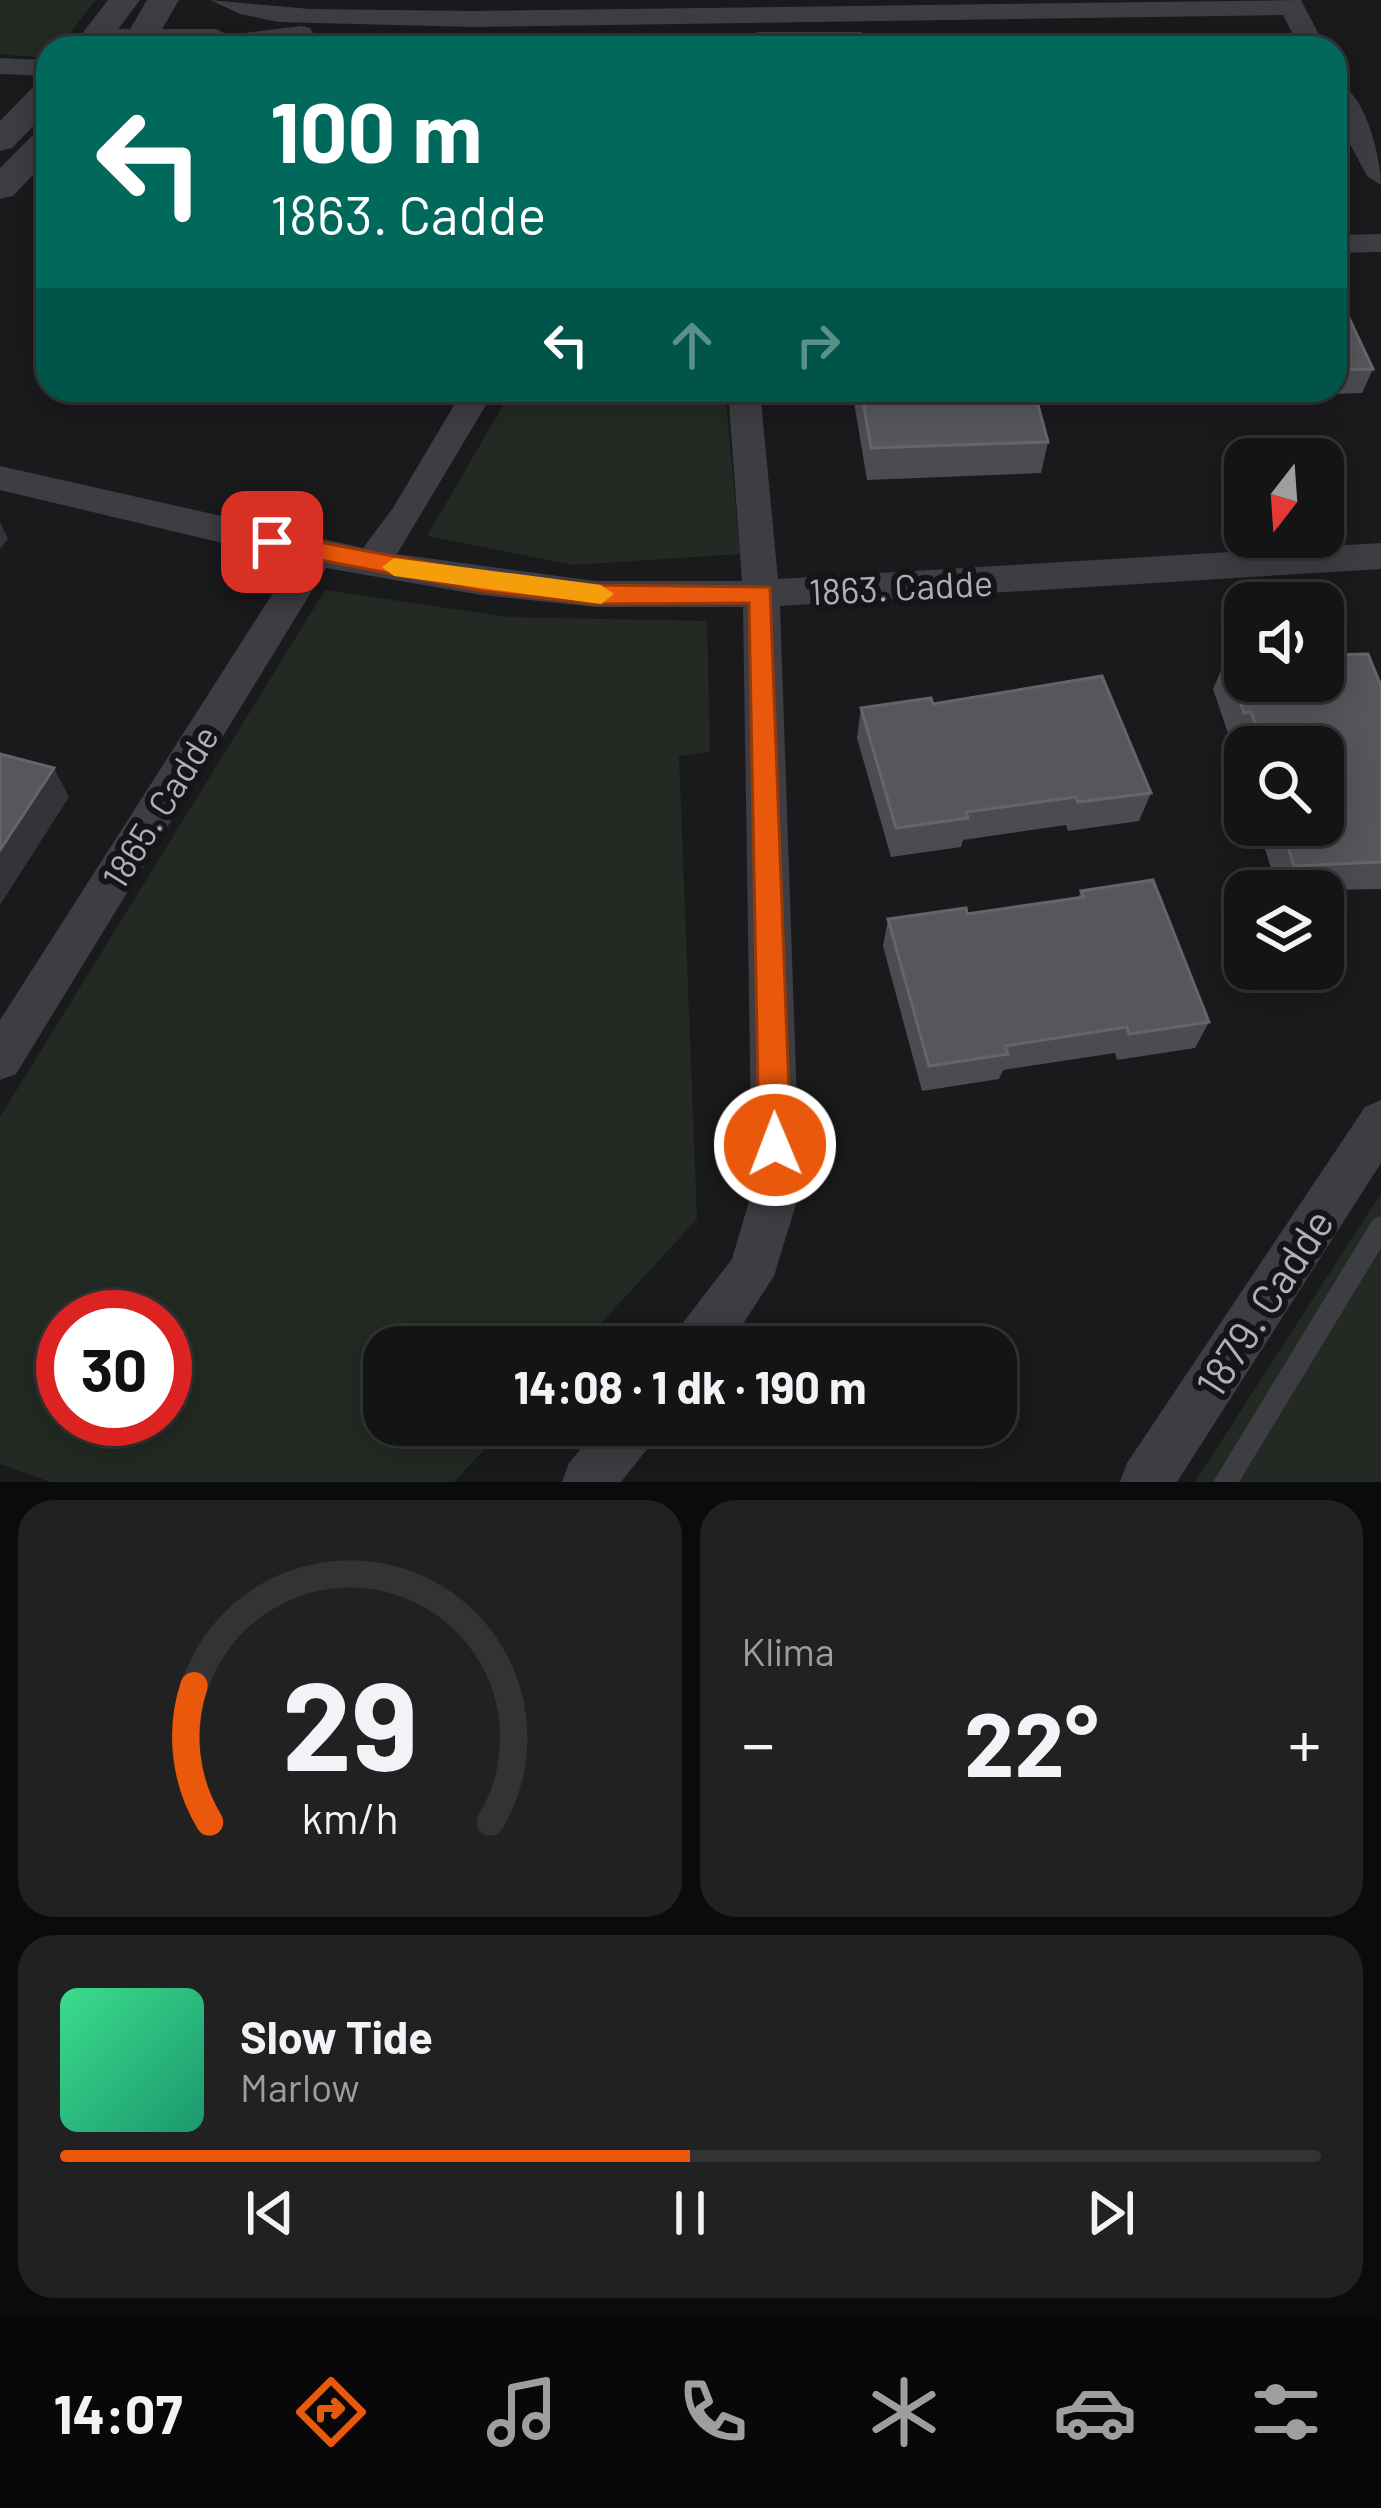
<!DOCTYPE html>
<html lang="tr">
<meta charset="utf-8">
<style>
:root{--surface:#141415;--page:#212122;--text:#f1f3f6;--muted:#9d9ea0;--line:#333334;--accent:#ea580c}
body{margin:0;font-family:Barlow,sans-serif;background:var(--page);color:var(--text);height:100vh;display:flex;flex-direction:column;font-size:45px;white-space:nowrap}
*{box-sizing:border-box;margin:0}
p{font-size:39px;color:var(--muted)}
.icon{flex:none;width:66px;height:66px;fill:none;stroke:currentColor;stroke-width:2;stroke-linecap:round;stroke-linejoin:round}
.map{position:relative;height:1482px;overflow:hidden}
.sheet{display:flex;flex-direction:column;gap:18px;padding:18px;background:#0b0b0c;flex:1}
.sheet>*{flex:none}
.banner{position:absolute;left:36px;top:36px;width:1311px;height:366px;border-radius:36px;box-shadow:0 6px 30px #0003,0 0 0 3px var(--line);background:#00695c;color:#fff;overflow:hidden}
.needle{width:78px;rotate:197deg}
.fabs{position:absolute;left:1224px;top:438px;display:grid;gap:24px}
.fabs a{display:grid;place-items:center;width:120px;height:120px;border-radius:24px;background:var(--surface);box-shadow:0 6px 30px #0003,0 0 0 3px var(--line);font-size:60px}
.speed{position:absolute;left:36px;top:1290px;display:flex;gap:24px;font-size:60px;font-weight:700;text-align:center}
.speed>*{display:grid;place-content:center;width:156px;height:156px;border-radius:50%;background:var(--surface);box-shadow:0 6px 30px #0003,0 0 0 3px var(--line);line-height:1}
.speed .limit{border:18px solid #d22;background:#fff;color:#111}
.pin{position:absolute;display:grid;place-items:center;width:102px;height:102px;color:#fff;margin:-51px;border-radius:24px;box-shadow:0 6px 18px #0006}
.me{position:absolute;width:132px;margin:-66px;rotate:359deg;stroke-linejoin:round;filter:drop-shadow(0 0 9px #0008)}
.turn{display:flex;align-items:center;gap:42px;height:252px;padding:0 36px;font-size:54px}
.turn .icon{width:156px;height:156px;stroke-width:2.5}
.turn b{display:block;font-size:84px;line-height:102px}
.lanes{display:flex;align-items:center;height:114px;padding:0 36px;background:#0003;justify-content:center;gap:60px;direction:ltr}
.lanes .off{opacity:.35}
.big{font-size:90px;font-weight:700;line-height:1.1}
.sheet .widget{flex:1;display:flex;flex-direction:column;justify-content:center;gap:18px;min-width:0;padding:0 42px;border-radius:36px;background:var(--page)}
.sheet .dial{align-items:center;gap:0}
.dial svg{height:312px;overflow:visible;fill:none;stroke:var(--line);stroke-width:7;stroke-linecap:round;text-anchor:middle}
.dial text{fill:var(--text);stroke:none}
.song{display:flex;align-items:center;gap:36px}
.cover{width:144px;height:144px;border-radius:18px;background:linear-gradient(135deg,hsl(150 70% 55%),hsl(160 70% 35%))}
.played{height:12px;border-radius:6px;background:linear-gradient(90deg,var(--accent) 50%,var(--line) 50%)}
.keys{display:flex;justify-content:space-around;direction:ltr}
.heat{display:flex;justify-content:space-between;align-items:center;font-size:66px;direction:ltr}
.sheet .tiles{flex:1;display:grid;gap:18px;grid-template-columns:1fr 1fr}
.widget:last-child{grid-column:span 2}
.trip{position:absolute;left:363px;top:1326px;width:654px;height:120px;border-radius:36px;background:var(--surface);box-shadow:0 6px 30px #0003,0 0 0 3px var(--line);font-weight:700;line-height:120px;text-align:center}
.dock{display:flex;height:192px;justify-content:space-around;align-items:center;background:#080808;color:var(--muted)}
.dock .icon{width:84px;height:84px}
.dock .active{color:var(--accent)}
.dock b{font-size:54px;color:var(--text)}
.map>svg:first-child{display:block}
</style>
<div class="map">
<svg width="1381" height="1482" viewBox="0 0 1381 1482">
<rect width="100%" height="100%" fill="#1a1a1c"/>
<path fill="#222a23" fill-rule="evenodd" d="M0 0H96L58 48H48V58L0 54Z
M512 390H725L740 554 573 565 427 536Z
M325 590 508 617 707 621 710 752 679 756 697 1219 579 1347H384V1425H507L454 1482H50L0 1464V1117ZM165 1317V1419H63V1317Z
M1381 1193V1482H1195Z"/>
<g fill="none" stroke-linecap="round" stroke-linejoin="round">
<path fill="#3d3d43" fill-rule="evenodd" d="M1381 1216V1248L1239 1482H1213L1373 1219Z"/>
<path fill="#3d3d43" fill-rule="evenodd" d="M210 0 310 9 472 11 1301 0 1326 48H1300L1283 15 472 27 278 22 240 14Z
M301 26 310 28 314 34 310 40 252 48 95 45 82 37 95 29H216L228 35Z
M0 58 48 60V76L0 74Z
M1335 82C1365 90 1381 157 1381 185L1367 176 1335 116Z
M1381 234V252L1335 253V235Z
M463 390H495L397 554 595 581H742L728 390H760L778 579 1381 543V569L780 606 800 1191 774 1276 728 1347H671L678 1329 732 1259 752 1191 743 607H595L481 595 326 568 16 1074 0 1080V1020L294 560 0 490V466L363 548 393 508Z
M1381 1100V1163L1177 1482H1120L1127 1463 1365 1107Z
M601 1425H660L652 1443 621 1482H562L569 1463Z"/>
<path fill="#3d3d43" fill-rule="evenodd" d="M108 0H140L104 48H71Z
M147 0H179L151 48H119Z
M48 81V111L12 148 0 151V121L36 84Z
M48 129V159L13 196 0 199V168L36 132Z"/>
</g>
<path fill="#4b4c51" d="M1335 288 1373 369 1362 393 1216 398 1213 390H1335Z
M852 390H1034L1048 442 1041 473 867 480Z
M1226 659 1381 686V889L1278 891 1259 830 1261 825H1323V747H1245V765L1238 742H1231L1213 689Z
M933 704 1151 793 1139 821 1068 831 1066 825 963 840 961 847 891 857 857 738 861 708Z
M1081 891 1209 1022 1195 1048 1117 1060 1115 1053 1003 1070 999 1079 922 1091 883 946 888 919 967 914 1078 898Z"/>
<path fill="#333437" d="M0 522 8 539 0 549Z
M54 768 69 797 0 905V850Z"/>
<path fill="#56575c" stroke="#63656b" stroke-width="3" d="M758 34H861L863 48H759Z
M1202 37 1207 48H1097L1095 44 1096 38Z
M1044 40 1046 48 936 47 938 41Z
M1335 288 1373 369 1335 370Z
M861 390H1034L1048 442 871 448Z
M1368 654 1381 686V862L1294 866 1281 825H1323V747H1263L1251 712 1244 713 1226 659 1245 658V681H1323V655Z
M1102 676 1151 793 1078 802 1076 797 966 812 968 818 896 828 861 708 931 698 933 704Z
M0 754 54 768 0 850Z
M1153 880 1209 1022 1129 1034 1127 1027 1005 1046 1008 1054 929 1066 888 919 966 908 967 914 1084 897 1081 891Z"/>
<path fill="#ea580c" stroke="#983908" stroke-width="3" d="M272 533 482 573 595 585 770 587 791 1145 786 1156 775 1161 763 1156 759 1145 749 603 595 604 482 591 263 549 259 542Z"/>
<path fill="#f59e0b" d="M394 558 601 585 614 594 601 604 394 576 382 567Z"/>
<g text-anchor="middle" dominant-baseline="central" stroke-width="12" stroke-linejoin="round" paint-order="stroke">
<g font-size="36" fill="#acb0bb" stroke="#151517">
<text transform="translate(901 586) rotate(-3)">1863. Cadde</text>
<text transform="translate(159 806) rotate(-58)">1865. Cadde</text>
</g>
<g font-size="42" fill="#acb0bb" stroke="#151517">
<text transform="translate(1263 1302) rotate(-57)">1879. Cadde</text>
</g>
</g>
</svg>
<div class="fabs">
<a><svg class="needle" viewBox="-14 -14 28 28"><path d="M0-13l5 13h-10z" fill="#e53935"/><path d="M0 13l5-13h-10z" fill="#9d9ea0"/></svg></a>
<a><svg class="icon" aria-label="sound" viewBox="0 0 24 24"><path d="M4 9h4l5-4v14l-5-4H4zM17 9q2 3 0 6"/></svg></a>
<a><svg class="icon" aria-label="search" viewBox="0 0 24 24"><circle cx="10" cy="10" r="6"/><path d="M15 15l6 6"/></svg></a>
<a><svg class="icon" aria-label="layers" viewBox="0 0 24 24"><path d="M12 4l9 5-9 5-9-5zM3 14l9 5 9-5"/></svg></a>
</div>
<div class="speed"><div class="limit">30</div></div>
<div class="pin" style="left:272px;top:542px;background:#d93025"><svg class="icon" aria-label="arrive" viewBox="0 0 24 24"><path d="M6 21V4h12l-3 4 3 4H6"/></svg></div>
<svg class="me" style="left:775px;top:1145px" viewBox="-20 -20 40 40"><circle r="17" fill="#ea580c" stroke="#fff" stroke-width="3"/><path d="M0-11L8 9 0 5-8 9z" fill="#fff"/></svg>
<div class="trip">14:08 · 1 dk · 190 m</div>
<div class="banner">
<div class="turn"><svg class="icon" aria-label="left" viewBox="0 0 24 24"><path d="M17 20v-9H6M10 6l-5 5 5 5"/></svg><div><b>100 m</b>1863. Cadde</div></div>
<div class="lanes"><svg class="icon" aria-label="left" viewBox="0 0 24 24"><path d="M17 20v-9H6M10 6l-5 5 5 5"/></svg><svg class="icon off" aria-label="ahead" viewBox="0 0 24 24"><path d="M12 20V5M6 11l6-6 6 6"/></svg><svg class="icon off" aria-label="right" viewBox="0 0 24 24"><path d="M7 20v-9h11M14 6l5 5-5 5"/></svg></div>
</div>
</div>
<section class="sheet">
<div class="tiles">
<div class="widget dial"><svg viewBox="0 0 100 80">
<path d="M14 69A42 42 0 1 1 86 69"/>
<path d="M14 69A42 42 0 0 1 10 34" stroke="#ea580c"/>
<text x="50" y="56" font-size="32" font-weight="700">29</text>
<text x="50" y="72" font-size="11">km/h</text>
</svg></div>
<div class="widget"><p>Klima</p>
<div class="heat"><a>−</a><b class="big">22°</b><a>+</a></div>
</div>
<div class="widget">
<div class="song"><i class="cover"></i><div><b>Slow Tide</b><p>Marlow</p></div></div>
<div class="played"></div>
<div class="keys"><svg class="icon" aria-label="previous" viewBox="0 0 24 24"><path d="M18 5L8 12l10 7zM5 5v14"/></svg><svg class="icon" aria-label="pause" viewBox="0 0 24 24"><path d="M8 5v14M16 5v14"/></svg><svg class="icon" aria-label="next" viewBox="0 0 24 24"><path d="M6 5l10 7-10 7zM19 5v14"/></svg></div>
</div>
</div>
</section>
<nav class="dock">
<b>14:07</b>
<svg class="icon active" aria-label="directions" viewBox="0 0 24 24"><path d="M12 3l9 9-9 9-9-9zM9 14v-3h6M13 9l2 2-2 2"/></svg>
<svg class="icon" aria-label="music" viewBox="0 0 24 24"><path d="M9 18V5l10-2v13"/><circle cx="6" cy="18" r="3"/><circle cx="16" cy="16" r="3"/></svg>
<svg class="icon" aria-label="phone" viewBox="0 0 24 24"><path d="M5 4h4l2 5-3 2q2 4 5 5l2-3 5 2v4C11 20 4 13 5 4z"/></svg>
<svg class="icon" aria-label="climate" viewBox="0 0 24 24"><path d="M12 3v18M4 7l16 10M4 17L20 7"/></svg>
<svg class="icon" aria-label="car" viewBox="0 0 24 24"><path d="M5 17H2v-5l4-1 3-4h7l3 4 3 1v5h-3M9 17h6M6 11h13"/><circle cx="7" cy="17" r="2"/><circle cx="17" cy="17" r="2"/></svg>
<svg class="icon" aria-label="filters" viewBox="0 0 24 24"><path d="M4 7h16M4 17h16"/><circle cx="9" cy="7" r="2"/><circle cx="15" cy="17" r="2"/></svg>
</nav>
